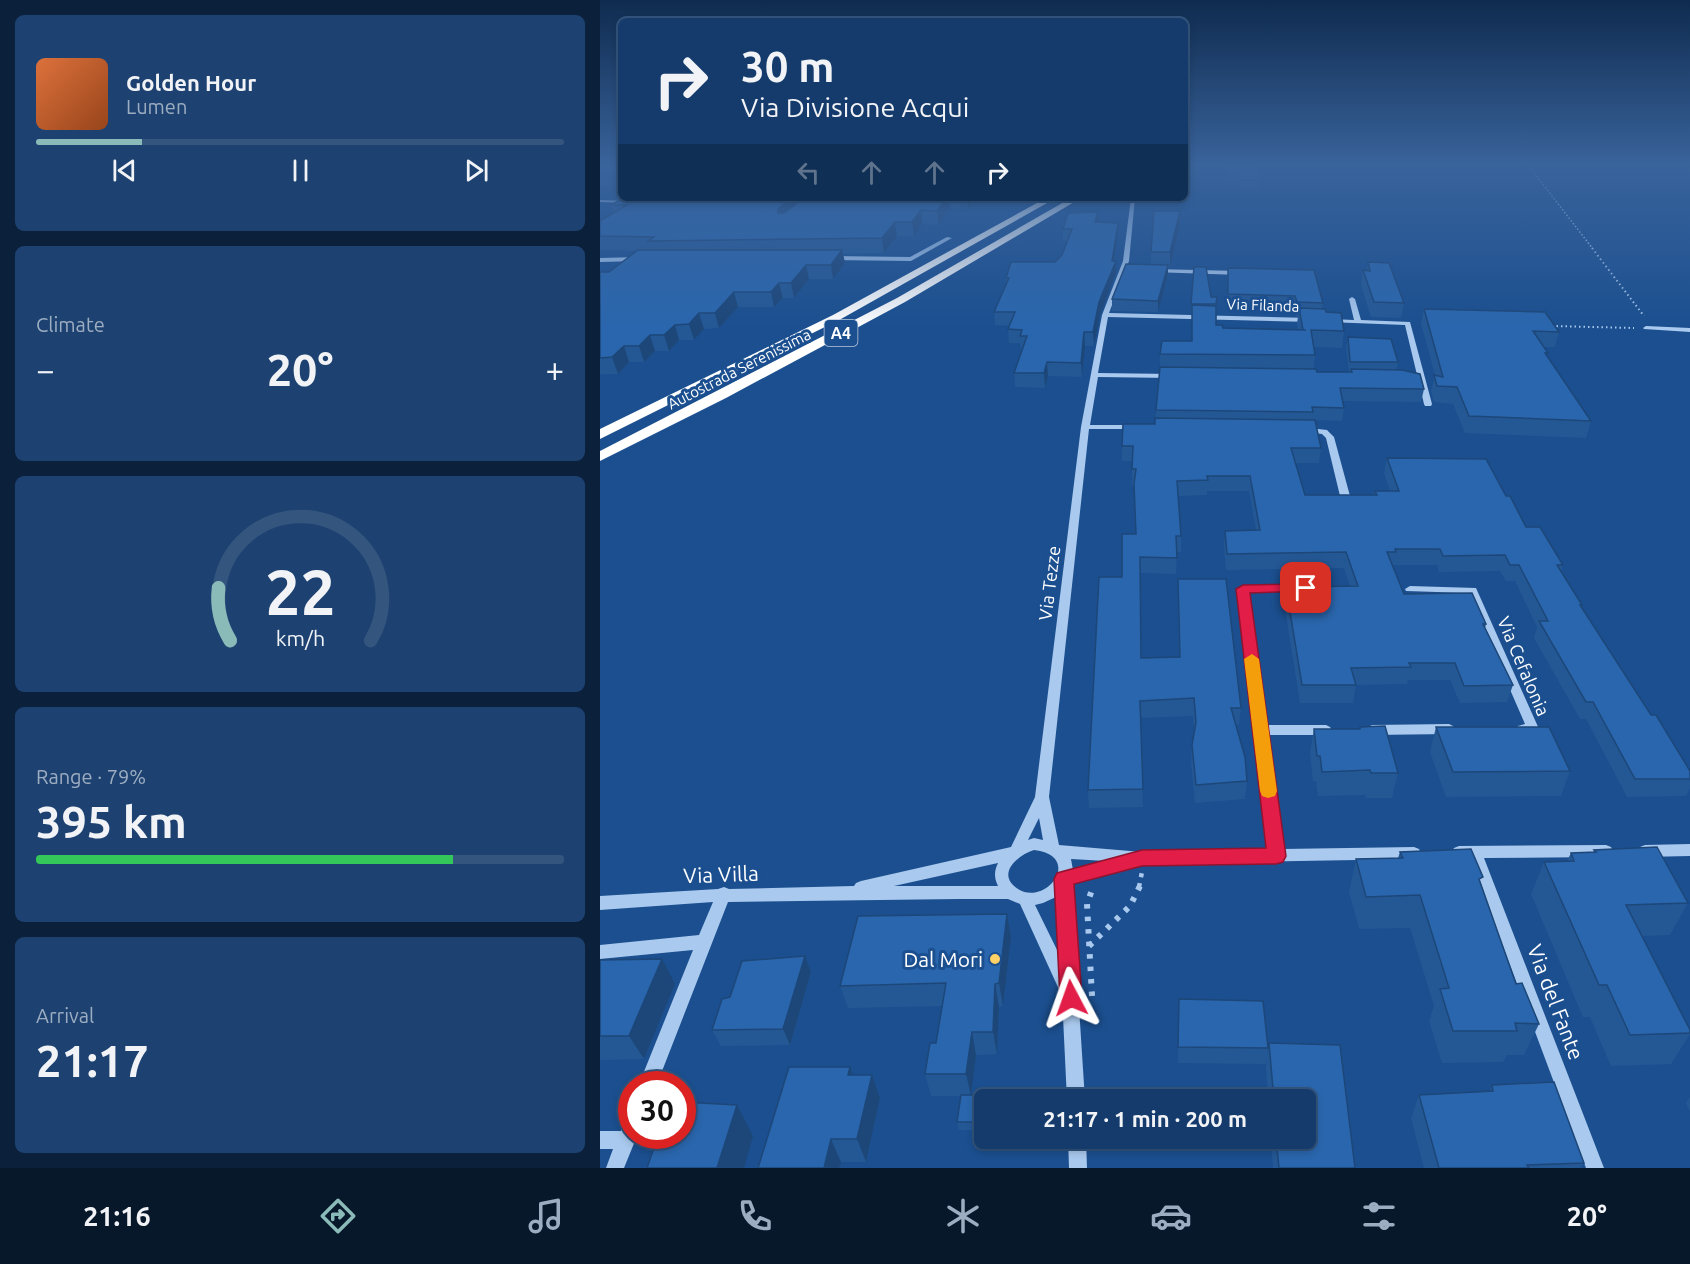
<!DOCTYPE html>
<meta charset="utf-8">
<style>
:root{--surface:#143b6b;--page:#1d4271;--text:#f1f3f6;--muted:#9dadc1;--line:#33557e;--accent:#8bbbb9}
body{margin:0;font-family:Ubuntu,sans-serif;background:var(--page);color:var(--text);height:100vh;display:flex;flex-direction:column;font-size:22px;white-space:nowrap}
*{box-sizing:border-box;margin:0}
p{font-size:20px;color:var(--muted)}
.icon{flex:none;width:33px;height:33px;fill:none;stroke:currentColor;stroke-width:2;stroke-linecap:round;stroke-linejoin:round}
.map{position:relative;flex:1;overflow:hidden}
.panel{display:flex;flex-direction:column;gap:15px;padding:15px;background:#0b203b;width:600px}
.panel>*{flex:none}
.banner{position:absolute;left:18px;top:18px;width:570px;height:183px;border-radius:9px;box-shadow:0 3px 9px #0003,0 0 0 2px var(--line);background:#143b6b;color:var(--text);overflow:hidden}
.speed{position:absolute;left:18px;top:1071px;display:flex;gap:12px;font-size:30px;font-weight:700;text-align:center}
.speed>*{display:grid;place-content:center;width:78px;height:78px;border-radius:50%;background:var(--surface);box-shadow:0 3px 9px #0003,0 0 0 2px var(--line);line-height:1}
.speed .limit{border:9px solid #d22;background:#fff;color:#111}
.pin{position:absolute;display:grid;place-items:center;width:51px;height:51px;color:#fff;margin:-26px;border-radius:12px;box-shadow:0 3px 9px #0006}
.me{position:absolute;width:66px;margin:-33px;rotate:356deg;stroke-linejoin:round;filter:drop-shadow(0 0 4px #0008)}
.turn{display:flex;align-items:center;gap:21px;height:126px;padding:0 24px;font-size:27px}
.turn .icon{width:78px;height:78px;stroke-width:2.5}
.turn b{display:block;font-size:42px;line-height:51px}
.lanes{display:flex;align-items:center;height:57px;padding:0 24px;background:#0003;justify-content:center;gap:30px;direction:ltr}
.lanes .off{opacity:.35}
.big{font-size:45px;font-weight:700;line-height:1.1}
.panel .card{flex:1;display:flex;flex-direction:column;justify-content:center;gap:9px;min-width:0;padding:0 21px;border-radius:9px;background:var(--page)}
.panel .dial{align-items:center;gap:0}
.dial svg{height:156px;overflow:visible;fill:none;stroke:var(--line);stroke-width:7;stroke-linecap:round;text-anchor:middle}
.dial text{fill:var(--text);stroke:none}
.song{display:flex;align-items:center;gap:18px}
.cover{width:72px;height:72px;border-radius:9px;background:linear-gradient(135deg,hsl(20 70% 55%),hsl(20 70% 35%))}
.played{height:6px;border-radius:3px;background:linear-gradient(90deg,var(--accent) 20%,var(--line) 20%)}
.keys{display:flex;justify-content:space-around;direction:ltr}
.heat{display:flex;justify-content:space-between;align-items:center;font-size:33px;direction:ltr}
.charge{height:9px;border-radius:4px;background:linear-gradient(90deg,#34c759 79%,var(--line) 0)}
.trip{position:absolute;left:374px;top:1089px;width:342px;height:60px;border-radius:9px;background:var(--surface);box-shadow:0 3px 9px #0003,0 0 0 2px var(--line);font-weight:700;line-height:60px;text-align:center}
.menu{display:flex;height:96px;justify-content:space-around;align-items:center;background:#08182b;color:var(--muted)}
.menu .icon{width:42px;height:42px}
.menu .on{color:var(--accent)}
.menu b{font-size:27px;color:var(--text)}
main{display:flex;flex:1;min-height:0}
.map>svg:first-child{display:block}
</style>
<main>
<section class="panel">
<div class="card">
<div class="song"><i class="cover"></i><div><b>Golden Hour</b><p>Lumen</p></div></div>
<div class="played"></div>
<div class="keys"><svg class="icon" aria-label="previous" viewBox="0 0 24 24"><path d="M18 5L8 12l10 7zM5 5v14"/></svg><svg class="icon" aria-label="pause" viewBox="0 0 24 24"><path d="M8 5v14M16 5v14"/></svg><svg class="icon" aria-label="next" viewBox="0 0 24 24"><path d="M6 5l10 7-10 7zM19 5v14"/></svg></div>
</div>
<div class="card"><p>Climate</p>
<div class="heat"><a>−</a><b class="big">20°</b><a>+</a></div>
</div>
<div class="card dial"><svg viewBox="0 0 100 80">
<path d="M14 69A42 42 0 1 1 86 69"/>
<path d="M14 69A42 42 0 0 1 8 42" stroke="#8bbbb9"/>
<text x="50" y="56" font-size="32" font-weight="700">22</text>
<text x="50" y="72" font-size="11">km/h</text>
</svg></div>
<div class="card"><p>Range · 79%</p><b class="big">395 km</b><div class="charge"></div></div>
<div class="card"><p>Arrival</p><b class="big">21:17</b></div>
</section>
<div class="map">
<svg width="1090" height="1168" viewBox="0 0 1090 1168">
<rect width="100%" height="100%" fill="#1b4f8f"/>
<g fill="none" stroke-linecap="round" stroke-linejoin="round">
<path stroke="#a9c9ee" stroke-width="1.5" stroke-dasharray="1.5 2" stroke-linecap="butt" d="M928 165 993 249"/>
<path stroke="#a9c9ee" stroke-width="2" stroke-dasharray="1.5 3" stroke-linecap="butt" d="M992 248 1044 316
M952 326 1034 328"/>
<path stroke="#a9c9ee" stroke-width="4.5" stroke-dasharray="4 6" stroke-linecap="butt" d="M539 887 542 872"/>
<path stroke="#a9c9ee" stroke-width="6" stroke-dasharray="4.5 8" stroke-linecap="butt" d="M489 946 530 906 540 886
M492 996 487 904 493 887"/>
<path fill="#a9c9ee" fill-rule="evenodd" d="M531 198H535L529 261 509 313 711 318 714 320 711 322 508 317 498 373 572 374 576 376 572 378 498 377 490 425H534L538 427 534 429H489L449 797 459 845 542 852 668 850 638 589 643 586 700 585 704 586 705 588 704 590 649 592 666 725H726L730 727 732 730 730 733 726 735H667L682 849 814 847 819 849 821 853 819 857 814 859 538 864 471 883 485 1100H467L462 996 420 904 408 899H359L128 902 57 1084H39L93 950 0 959V945L99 935 113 902 0 910V896L118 889 124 887 129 889 254 886 256 883 261 881 411 847 435 797 481 427 502 315 523 261ZM439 818 443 840 434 838 428 840ZM434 850C484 856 446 907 418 889 395 874 418 855 434 850ZM471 859 506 861 473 870ZM398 863C394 871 394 878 398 886H294ZM456 897 460 956 435 905 443 903Z
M0 200 30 201 32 202 30 203 0 202Z
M347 237 352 238 311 261 231 260 228 258 231 256 310 257Z
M0 258 39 257 42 259 39 261 0 262Z
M554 269 640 271 643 273 640 275 552 272V270Z
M752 297 755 299 761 320 810 322 832 404 831 406H825L824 404 805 325 728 322 727 321 730 319 754 320 749 299Z
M1046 326 1090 328V332L1044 329 1043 328Z
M700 427 727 430 734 437 750 496 748 498H742L740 496 726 438 722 434 700 431Z
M810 586 876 588 939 729 937 732 933 734 918 732 916 729 918 726 925 724 868 593 806 591 805 589Z
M849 724 853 726 855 729 853 732 849 734 772 735 768 733 766 730 768 727 772 725Z
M1090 844V856L1045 857 1040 855 1038 851 1040 847 1045 845Z
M1006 845 1011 847 1013 851 1011 855 1006 857 884 858 1004 1168H986L870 858 854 856 852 852 854 848 859 846Z
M32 1117V1136H37L24 1168H6L13 1149H0V1131H21L26 1120Z
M468 1138H486L487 1168H469Z"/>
<path fill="#fff" fill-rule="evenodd" d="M446 198H456L241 319 0 439V429L233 315Z
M471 198H481L305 302 126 398 0 461V451L297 298Z"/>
</g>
<path fill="#245895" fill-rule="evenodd" d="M0 165H21V187L0 186Z
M625 165H659L660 180 659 189H641L639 183H625Z
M585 168H589L587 192H585Z
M23 198H389L383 202 373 201 368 209 350 208 339 225 322 224 314 236H297L284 253 243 254 245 263 233 279H209L194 298H183L174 307H138L119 328 104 329 94 340H79L69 351H55L44 362H29L18 374H2L0 375V272H9L37 251 0 250V221L14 213 11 205ZM193 200H202L195 205Z
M499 222 518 223V234L514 261H516V273L500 315 494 346H485L482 377 448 376 445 388 415 387 414 373 422 350H421L420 343H409L408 329 409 326 395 325 394 312 407 283 406 278 455 262 462 255 468 241H463V229Z
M580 224 570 267H568V275L558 312 512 311V299L551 264V252Z
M768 262 804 303 801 318 771 317 761 285 763 270H767Z
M628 268 723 303 722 309 744 331 742 348 714 347 715 355 714 369 717 372H749L746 348 748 337 798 362 796 370 824 389 821 402 743 401 744 408 742 421 715 420 721 448 719 463H695L705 495H774L775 491H790L784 473 787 458 906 496 926 527 963 565 961 571 982 605V607L1051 715 1090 771V788L1086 796 1027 797 986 719H980L934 638 937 627 915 581H906L900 571 839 572 837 565H793V567L804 594 886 624 885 628 913 685 907 702 860 703 850 680H808L807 684 756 685 753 703H700L684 603 686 587 750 586 744 568 626 570 624 547 625 531 656 530 649 491H607V495L578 496 581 536V552H577L576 574 540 573 541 658 579 657 578 579 641 708 639 725H636L647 781 645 799 595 803 591 763 592 745 594 731 593 716 540 718 543 807 489 808 488 790 522 577 535 534 534 485H532V461H522V446L555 424 560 367V354L592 341V313H591V304L611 297H617L616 325 623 328 698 330 697 324 698 316H695L694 310 627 308Z
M824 309 959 332 955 347H944L947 356 991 421 986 438 865 433 853 404 834 402 831 391 835 375 821 324Z
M836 727 970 771 961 796 846 797 830 752Z
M714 729 798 773 792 798H766L765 795 718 796 716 781H713L710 753Z
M994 850 1088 903 1070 935 1042 936 1090 1030V1034L1071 1064 1011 1066 990 1017H983L931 894 944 862 967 861 971 853H993Z
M800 852 881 884 916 984 939 1024 924 1055H907L903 1062 842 1063 829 1021 834 1006 810 928 759 929 749 892 756 859 798 858Z
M407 914 411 937 403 1006 399 1007 397 1054 376 1055 371 1095H392L393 1100H384V1130H359L357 1122 361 1096H331L325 1074 336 1043 342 1006 248 1008 240 986Z
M205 956 211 972 190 1045 121 1046 112 1030Z
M0 960 75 984 44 1059 0 1060Z
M579 999 668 1048 666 1064 578 1063Z
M669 1043 755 1168H673L671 1138H705V1100H668L666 1066Z
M253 1075H272L280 1098 266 1162H241L239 1168H158Z
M892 1085 984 1163 981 1168H824L811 1118 819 1095 889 1092Z
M1090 1097V1112L1086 1103Z"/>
<path fill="#1d4779" d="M191 198H193L196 210 181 223 178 209Z
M346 198H348L350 208 339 225 337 211Z
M367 198H372L373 201 368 209Z
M382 198H389L383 202Z
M321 210 322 224 314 236 312 222Z
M580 211V224L570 267V252Z
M498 212 499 223 495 222Z
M295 222 297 236 284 253 282 238Z
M518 223V234L513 267 516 261V273L500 315 494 346 493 332 499 302 512 261Z
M242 250 245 263 233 279 231 265Z
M206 265 209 279 194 298 191 283Z
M568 265V275L558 312V301Z
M179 283 183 298 174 307 171 292Z
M134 292 138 307 119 328 115 313Z
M99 313 104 329 94 340 89 324Z
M75 325 79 340 69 351 64 335Z
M484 332 485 346 482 377 481 363Z
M50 335 55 351 44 362 39 346Z
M24 346 29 362 18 374 12 357Z
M447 362 448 376 445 388 444 373Z
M407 914 411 937 403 1006 399 983Z
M205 956 211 972 190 1045 183 1029Z
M62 959 75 984 44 1059 29 1036Z
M395 984 399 1007 397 1054 393 1032Z
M372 1032 376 1055 371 1096 366 1074Z
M250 1067 259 1091 248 1075Z
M272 1075 280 1098 266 1162 257 1139Z
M137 1105 153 1136 144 1168H117Z
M231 1139 241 1162 239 1168H224Z"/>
<path fill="#2a66ad" stroke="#1d4779" stroke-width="1.5" d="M0 165H21V174L0 173Z
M625 165H659L660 180H642L639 174H626Z
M585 168H589L587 185H585Z
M23 198H191L178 209V213H184L204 198H346L337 211 321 210 312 222H295L282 238 48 241 54 237 0 236V221L27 205H11Z
M554 211H580L570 252H551Z
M498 212 495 222 518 223 512 261H516L499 302 493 332H484L481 363 447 362 444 373H414L427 336H420L422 330 408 329 415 312H394L409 278H406L411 262H455L462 255 472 229H463L468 213Z
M38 250H242L231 265H206L191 283H179L171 292H134L115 313H99L89 324 75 325 64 335H50L39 346H24L12 357 0 358V272H9Z
M768 262 789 263 804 303 774 302 763 270 770 271Z
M526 264 568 265 558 301 512 299Z
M594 267H606L611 297H617L616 304H591Z
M628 268 714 270 723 303 697 302 695 296 628 294Z
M592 305 616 306V325H622L623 328 706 330H703L699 308 725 309 726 312 741 313 744 331 711 330 715 355 560 354 562 341H592Z
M824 309 945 312 959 332 933 331 948 353H945L991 421 869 416 857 387 837 386 834 375 843 377Z
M748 337 791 339 798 362H750Z
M560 367 716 369 717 372H752L751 369 802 370 820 374 824 389 740 388 744 408 712 407 713 412 556 410Z
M555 418 715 420 721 448H691L705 495H777L775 491H799L787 458 886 459 906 496H910L926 527H940L963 565H957L982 605H980L1051 715H1056L1090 771V779H1035L993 702H986L939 621H948L919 565H910L905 555 843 556 840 549H795L796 552H787L804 594 872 593 886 624H883L913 685 864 686 855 663H809L811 667 751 668 756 685H702L686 587 758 586 746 552 627 554 625 531 660 530 650 476H607L608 480 577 481 581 536H576L577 558 540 557 541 658 580 657 578 579H626L641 708H631L645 757 647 781 596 785 592 745 596 722 594 698 540 701 543 789 488 790 499 577H522V534H536L534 484 536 469H532L533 446H522L523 424H555Z
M785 726 798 773H771L770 770 722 772 720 756H717L714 729H760V727Z
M836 727H949L970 771 853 772Z
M1057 847 1088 903 1026 905 1090 1030V1033L1030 1035 1007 985H999L944 862 974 861 971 853 996 852 994 850Z
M871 849 883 877 879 879 916 984 922 983 939 1024 915 1023 917 1031H853L840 989 849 988 820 895 766 897 756 859 803 858 800 852Z
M407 914 399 983 395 984 393 1032H372L366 1074H325L330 1043H336L346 983 240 986 258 916Z
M205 956 183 1029 112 1030 122 999 130 997 142 961Z
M62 959 29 1036H0V960Z
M579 999 663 1001 668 1048 578 1047Z
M669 1043 740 1045 755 1168H679L676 1138H705V1100H674Z
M189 1067H250L248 1075H272L257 1139H231L224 1168H158Z
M954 1082 984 1163 927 1165 929 1168H839L819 1095 893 1091 892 1085Z
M361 1095H392L391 1100H384V1122H357Z
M82 1102 137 1105 117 1168H47L58 1136H82Z"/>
<linearGradient id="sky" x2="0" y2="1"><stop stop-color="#0f2b4f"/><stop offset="0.5" stop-color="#39639b"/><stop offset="1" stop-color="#39639b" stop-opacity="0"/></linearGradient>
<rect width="1090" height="328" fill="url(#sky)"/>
<path fill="#e11d48" stroke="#92132f" stroke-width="1.5" d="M706 584 711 585 713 588 711 591 650 593 686 856 683 862 676 864 542 866 474 884 482 998 478 1005 471 1008 463 1005 460 998 454 879 457 873 542 850 666 848 636 589 643 585Z"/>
<path fill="#f59e0b" d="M652 654 659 659 677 791 675 796 668 798 662 796 660 791 644 659Z"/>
<circle fill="#ffd166" stroke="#1b4f8f" stroke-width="2" cx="395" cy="959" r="6"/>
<g text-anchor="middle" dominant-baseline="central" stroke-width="6" stroke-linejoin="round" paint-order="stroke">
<g font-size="15" fill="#fff" stroke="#1b4f8f">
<text transform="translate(663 305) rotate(2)">Via Filanda</text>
<text transform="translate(139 369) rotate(-27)">Autostrada Serenissima</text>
</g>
<rect fill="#1b4f8f" stroke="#bbcadd" stroke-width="1.5" x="224.5" y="320" width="33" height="26" rx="4.5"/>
<g font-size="16" font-weight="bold" fill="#fff">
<text x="241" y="333">A4</text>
</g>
<g font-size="18" fill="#fff" stroke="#1b4f8f">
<text transform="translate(449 583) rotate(-83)">Via Tezze</text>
<text transform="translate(924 666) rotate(67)">Via Cefalonia</text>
</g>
<g font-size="21" fill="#fff" stroke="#1b4f8f">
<text transform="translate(121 874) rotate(-2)">Via Villa</text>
<text transform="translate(956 1002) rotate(69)">Via del Fante</text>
</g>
<g font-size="21" fill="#fff" stroke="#1b4f8f" text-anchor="end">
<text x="383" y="959">Dal Mori</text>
</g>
</g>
</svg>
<div class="speed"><div class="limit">30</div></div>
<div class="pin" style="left:706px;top:588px;background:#d93025"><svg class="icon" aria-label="arrive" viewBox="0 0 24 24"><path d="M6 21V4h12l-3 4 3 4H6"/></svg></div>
<svg class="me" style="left:471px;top:998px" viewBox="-20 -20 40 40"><path d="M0-17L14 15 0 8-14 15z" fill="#e11d48" stroke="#fff" stroke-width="4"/></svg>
<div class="trip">21:17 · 1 min · 200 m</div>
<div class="banner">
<div class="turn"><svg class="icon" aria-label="right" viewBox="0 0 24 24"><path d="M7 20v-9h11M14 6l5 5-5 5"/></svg><div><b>30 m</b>Via Divisione Acqui</div></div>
<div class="lanes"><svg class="icon off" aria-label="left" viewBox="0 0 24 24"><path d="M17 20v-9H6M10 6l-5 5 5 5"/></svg><svg class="icon off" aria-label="ahead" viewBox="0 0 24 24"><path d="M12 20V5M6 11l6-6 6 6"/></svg><svg class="icon off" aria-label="ahead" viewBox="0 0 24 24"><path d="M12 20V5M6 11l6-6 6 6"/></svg><svg class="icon" aria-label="right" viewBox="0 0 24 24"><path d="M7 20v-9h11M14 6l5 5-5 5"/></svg></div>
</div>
</div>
</main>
<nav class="menu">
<b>21:16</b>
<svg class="icon on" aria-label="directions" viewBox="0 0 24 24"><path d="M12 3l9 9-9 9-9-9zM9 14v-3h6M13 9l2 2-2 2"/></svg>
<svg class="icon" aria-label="music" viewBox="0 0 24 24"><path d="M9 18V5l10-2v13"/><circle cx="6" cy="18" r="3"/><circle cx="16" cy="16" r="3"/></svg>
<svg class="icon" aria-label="phone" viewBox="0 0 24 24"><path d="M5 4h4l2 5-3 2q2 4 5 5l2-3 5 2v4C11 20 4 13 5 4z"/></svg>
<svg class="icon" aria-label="climate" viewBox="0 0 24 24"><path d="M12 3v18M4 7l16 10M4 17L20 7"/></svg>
<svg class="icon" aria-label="car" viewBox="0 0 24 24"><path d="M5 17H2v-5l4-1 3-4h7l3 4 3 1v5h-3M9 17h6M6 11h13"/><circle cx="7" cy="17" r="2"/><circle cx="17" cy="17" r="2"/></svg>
<svg class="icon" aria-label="filters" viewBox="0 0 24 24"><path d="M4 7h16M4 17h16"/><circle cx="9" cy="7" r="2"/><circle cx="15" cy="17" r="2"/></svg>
<b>20°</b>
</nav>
